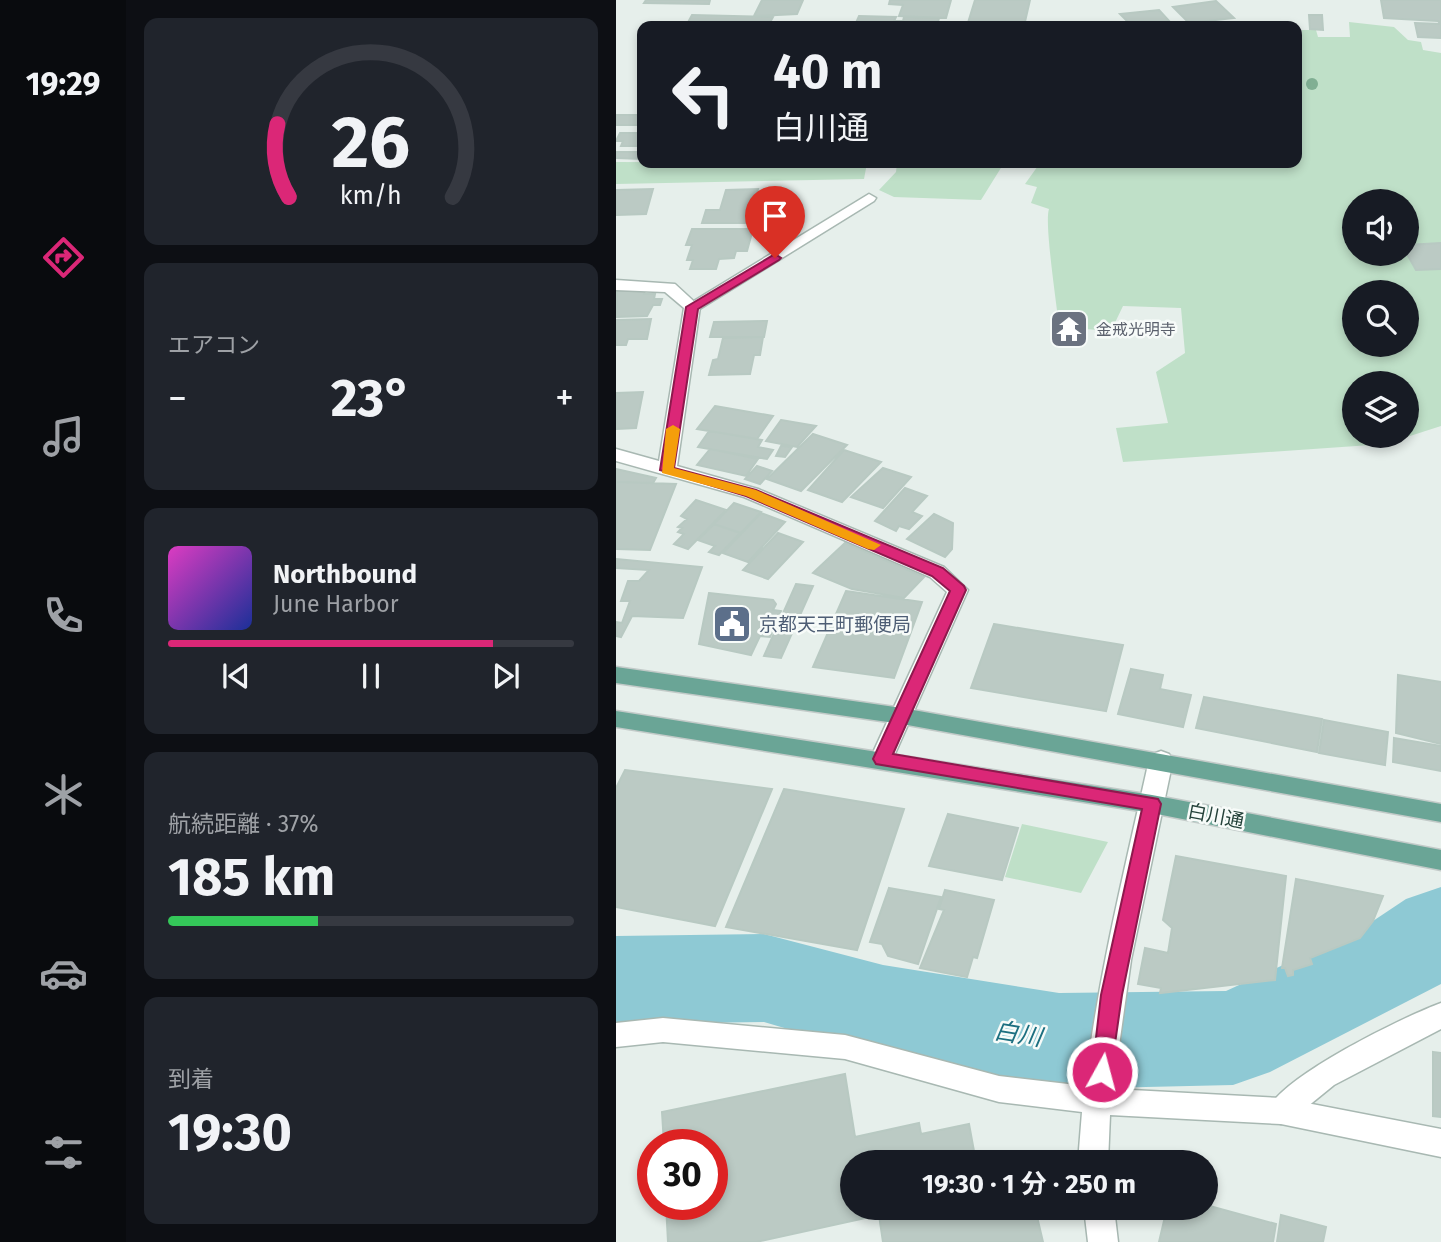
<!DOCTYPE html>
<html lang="ja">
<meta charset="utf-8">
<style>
:root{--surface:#171b24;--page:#20242c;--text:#f1f3f6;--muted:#9ea1a6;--line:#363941;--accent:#db2777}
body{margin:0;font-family:"Fira Sans","Noto Sans JP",sans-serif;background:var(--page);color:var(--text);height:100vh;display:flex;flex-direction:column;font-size:26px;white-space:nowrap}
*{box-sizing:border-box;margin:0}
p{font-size:23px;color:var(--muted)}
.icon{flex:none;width:38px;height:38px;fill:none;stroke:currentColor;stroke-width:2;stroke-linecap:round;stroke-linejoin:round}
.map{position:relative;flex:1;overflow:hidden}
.panel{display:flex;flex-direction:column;gap:18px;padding:18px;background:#0d0f14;width:490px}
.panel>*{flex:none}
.top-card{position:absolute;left:21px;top:21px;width:665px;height:147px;border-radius:14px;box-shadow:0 4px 10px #0003;background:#171b24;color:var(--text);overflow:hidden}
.controls{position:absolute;left:726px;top:189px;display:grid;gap:14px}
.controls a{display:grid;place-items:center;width:77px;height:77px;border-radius:50%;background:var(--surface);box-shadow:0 4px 10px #0003;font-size:35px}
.speed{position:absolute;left:21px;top:1129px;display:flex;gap:14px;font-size:35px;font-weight:700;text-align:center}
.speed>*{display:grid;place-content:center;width:91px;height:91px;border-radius:50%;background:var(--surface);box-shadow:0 4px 10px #0003;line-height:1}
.speed .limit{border:10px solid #d22;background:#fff;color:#111}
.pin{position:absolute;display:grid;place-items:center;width:60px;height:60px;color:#fff;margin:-72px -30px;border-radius:50% 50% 50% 0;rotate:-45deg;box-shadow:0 0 7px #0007}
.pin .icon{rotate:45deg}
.me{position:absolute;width:77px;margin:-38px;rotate:7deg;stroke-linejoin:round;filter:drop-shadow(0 0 5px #0008)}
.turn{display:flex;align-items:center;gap:24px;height:147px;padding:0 21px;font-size:32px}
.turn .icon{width:91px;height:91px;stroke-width:2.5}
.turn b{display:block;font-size:49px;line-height:60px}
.big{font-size:52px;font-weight:700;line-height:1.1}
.panel .card{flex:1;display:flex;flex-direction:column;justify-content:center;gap:10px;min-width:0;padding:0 24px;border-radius:14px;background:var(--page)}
.panel .dial{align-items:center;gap:0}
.dial svg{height:182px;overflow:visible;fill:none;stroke:var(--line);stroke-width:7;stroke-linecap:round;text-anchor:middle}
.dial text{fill:var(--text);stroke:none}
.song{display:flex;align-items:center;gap:21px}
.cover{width:84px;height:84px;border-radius:10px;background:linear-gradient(135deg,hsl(310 70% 55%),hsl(230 70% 35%))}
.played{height:7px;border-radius:4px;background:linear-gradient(90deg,var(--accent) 80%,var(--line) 80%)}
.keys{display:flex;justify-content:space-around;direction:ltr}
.heat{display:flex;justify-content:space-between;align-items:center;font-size:38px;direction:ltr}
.charge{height:10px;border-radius:5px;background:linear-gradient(90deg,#34c759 37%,var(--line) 0)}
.trip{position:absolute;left:224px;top:1150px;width:378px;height:70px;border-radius:35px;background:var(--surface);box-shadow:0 4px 10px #0003;font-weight:700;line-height:70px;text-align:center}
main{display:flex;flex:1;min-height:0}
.dock{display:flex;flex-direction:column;width:126px;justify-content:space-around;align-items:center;background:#090b0e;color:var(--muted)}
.dock .icon{width:49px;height:49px}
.dock .active{color:var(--accent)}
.dock b{font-size:32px;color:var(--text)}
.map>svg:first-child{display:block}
</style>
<main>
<nav class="dock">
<b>19:29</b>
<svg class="icon active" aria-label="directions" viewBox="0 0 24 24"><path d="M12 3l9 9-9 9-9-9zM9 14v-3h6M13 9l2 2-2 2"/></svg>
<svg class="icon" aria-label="music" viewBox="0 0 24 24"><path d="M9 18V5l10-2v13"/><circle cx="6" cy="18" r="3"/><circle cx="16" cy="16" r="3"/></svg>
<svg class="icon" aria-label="phone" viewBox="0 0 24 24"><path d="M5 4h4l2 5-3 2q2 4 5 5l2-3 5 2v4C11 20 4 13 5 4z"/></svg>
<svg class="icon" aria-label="climate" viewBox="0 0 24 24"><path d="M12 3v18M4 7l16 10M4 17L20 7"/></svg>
<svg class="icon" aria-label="car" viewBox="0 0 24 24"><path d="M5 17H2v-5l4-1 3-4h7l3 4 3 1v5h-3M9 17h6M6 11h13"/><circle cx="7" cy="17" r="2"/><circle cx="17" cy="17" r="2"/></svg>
<svg class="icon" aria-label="filters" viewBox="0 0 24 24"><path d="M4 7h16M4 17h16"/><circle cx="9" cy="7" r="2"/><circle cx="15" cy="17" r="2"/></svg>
</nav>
<section class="panel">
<div class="card dial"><svg viewBox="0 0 100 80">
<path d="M14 69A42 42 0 1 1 86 69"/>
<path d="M14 69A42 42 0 0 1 9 37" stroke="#db2777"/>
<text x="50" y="56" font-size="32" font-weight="700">26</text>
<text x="50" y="72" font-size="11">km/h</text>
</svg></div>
<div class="card"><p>エアコン</p>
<div class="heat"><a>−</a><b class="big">23°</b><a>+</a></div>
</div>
<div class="card">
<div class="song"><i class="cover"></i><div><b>Northbound</b><p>June Harbor</p></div></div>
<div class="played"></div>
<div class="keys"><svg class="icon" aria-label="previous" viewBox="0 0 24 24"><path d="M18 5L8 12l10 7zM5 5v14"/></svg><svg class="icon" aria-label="pause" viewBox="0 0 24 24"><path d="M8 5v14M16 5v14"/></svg><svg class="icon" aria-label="next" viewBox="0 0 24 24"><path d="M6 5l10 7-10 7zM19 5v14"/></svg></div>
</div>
<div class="card"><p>航続距離 · 37%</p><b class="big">185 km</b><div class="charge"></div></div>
<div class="card"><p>到着</p><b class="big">19:30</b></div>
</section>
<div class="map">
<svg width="825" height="1242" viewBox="0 0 825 1242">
<rect width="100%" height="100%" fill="#e6efeb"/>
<path fill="#bfe0c8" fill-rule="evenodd" d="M733 22 778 27 792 40 805 42 807 50 825 53V426L769 444 507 462 500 428 552 423 540 372 569 353 565 308 507 306 495 331 443 327C441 306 428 222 433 209L415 203 421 187 409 184 424 163H681V37H685L686 30H700L702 37H734ZM738 201H791V254H738ZM738 292H791V345H738ZM738 383H791V436H738Z
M0 162 251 163 248 179 0 184Z
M281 163H388L365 200 278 197 263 190 280 172Z
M406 824 492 842 465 893 389 877Z"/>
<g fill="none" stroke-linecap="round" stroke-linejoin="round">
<path fill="#8ec9d4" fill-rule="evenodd" d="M825 887V984L654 1072 617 1085 443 1089 267 1057 148 1022 0 1024V936L148 934 267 965 443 993 610 991 742 931 790 899Z"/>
</g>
<path fill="#bbcac4" stroke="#b8c9c2" stroke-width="2" d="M30 0H94L93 4 28 3Z
M187 0 181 14 138 16 146 0Z
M274 0H335L330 18 283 16 287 5 273 4Z
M359 0H414L408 26H351Z
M765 0H825V24L822 21 768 18Z
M600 1 618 18 573 23 557 7Z
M543 10 554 22 516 26 504 14Z
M76 15 154 17H157L152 26H70Z
M693 15H706L707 30 694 29Z
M243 16 280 17 278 21H287L288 17 323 18 321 26H228L229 22 240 23Z
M799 23 825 24V38L802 37Z
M0 115H26V125H0Z
M4 133H26V137L22 146H5L7 141H0Z
M0 152H26V159L0 158Z
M37 189 30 214 0 215V190Z
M142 189 132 223H86L90 210H104L110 190Z
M76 229H137L131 251H120L118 258 103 259 100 269H74L77 260H71L76 245H70Z
M825 243V269L800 270 791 254V245Z
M29 290 28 294H39L38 299H46L44 305H37L31 316 0 317 1 291Z
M35 319 31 339H12L10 345H0V320Z
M151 321 148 337H94L98 322Z
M147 337 144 355H138L134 374 93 375 97 360 102 359 107 338Z
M27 392 20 428 0 429V393Z
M99 406 157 416 141 439 81 429Z
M165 420 200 426 181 447 150 441Z
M93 431 146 440 142 447 157 450 151 459 82 447Z
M197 434 231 445 185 491 151 479Z
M165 446 176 447 169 457 160 456Z
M94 449 142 459 130 476 81 465Z
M228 450 265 462 226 502 192 490Z
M141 466 156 471 144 484 129 479Z
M267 468 295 477 267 508 235 497Z
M0 469 40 478 37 483 0 482Z
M0 482 60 484 34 550 0 549Z
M289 488 311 496 296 512 306 516 293 529 283 526 280 531 259 521Z
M80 500 110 510 72 549 58 544 68 534 62 532 66 528 62 527 71 519 65 516Z
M118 503 145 512 125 533 98 524Z
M145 513 169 522 132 562 107 553Z
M318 514 337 523 336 549 329 557 291 539Z
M98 524 124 533 103 555 93 552 99 546 82 540Z
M162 533 187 542 152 579 127 570Z
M229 543 308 577 288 598 236 589 197 573Z
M0 559 86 567 67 618 16 616 5 637 0 636V622L6 623 14 601H5L12 581H23L33 570 0 568Z
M180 584 197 586 165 658 148 656Z
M230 591 306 602 278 678 197 667Z
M93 593 157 600 160 604 157 610 165 611 154 637 144 636 135 655 83 644Z
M378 624 507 645 490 711 355 688Z
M515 669 547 675 544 689 575 695 567 727 502 714Z
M782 675 825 682V744L780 733Z
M588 697 706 719 701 752 580 728Z
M708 720 772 732 769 765 703 753Z
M778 738 825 746V771L777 762Z
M9 770 156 789 99 926 0 907V788Z
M168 789 288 809 241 950 110 927Z
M332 814 402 828 386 880 313 866Z
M560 856 670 876 659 980 544 993 545 988 522 984 529 948 552 953 556 928 547 920Z
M680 879 767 896 757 921 744 938 694 958 696 964 677 970V975L672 976 669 968H666Z
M273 888 325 897 302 964 272 956 266 944 254 942Z
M329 890 378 900 361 958 357 957 351 977 304 968 328 910 323 909Z
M817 1052 825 1053V1117L817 1116Z
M229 1074 239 1137 303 1123 305 1134 353 1124 360 1162H236V1208H419L427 1242H267L263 1215 140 1242H52L50 1204H96V1144H48L46 1112Z
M406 1153 409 1162H363Z
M590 1205 660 1224 657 1242H543L551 1208H590Z
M665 1215 710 1227 707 1242H661Z"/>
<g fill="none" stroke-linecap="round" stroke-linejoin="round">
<defs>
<path id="lane" d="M253 194 260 198 258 201 82 310 76 312 68 307Z
M825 1003V1029L718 1085 675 1120 665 1124 655 1120 651 1111C666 1076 787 1017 825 1003Z"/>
<path id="street" d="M0 280 59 284 84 307 61 466 142 489 328 567 352 590 274 765 266 768 258 765 254 759 331 592 314 577 128 497 0 461V449L43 461 68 308 49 292 0 290Z
M545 751 553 754 557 760 515 960 497 1089 665 1098 825 1129V1157L665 1124 494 1115 492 1162H462L466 1112 383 1102 229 1059 47 1042 0 1047V1023L47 1018 229 1035 383 1076 469 1086C482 976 509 868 533 760L537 754Z
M468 1208H498L502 1242H472Z"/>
<path id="primary" d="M0 667 286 708 825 804V822L286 724 0 683Z
M0 711 536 795 825 850V870L536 813 0 727Z"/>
</defs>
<use href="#lane" stroke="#a8b8b2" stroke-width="3"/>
<use href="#street" stroke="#a8b8b2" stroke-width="3"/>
<use href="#primary" stroke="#c2cac8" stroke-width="3"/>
<use href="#lane" fill="#fff" fill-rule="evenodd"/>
<use href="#street" fill="#fff" fill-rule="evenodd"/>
<use href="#primary" fill="#6aa596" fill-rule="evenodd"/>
</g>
<circle fill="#80af93" cx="696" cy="84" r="6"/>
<path fill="#db2777" stroke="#8e194d" stroke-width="2" d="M159 254 165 258 163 260 82 309 58 468 140 490 327 568 348 586 350 590 277 754 542 799 545 804 506 995 494 1078 486 1081 479 1078 476 1072 485 995 526 809 260 764 257 759 334 591 316 576 130 496 44 470 70 307Z"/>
<path fill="#f59e0b" d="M57 425 64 429 58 468 140 490 265 545 258 550 252 549 130 496 46 473 50 429Z"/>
<defs>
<symbol id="temple-square" viewBox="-11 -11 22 22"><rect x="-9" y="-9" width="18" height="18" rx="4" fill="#6b7280" stroke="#f7fbf9"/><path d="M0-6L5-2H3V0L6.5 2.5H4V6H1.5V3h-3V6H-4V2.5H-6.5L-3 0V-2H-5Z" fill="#fff"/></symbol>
<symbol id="civic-square" viewBox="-11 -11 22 22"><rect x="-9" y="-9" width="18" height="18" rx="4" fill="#5c6f8a" stroke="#f7fbf9"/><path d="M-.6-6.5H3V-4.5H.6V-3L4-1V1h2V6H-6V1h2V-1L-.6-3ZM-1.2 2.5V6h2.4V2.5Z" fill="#fff"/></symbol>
</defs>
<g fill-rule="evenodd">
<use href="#temple-square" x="431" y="307" width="44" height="44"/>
<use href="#civic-square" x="94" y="602" width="44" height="44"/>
</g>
<g text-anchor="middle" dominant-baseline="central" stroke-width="5" stroke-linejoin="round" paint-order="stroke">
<g font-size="16" fill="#5b616d" stroke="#f7fbf9" text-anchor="start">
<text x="480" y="329">金戒光明寺</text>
</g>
<g font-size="19" fill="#4e5e75" stroke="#f7fbf9" text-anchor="start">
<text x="143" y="624">京都天王町郵便局</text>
</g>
<g font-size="19" fill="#24423a" stroke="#f7fbf9">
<text transform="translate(600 816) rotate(11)">白川通</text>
</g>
<g font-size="24" font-style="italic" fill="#1c6f80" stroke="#f7fbf9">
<text transform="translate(402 1034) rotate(9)">白川</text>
</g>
</g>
</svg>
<div class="controls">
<a><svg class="icon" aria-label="sound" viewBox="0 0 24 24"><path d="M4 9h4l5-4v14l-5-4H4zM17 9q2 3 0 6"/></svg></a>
<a><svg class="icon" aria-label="search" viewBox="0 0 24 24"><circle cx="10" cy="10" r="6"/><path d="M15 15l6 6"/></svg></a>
<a><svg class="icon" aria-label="layers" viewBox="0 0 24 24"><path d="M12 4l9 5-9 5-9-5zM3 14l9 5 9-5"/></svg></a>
</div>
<div class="speed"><div class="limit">30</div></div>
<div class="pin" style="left:159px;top:258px;background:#d93025"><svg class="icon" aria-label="arrive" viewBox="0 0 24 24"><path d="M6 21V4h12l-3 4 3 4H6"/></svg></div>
<svg class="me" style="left:486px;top:1072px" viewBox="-20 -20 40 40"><circle r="17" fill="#db2777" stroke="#fff" stroke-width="3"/><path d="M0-11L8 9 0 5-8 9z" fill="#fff"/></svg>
<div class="trip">19:30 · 1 分 · 250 m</div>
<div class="top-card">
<div class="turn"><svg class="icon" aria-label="left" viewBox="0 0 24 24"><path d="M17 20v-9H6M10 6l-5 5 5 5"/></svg><div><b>40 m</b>白川通</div></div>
</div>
</div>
</main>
